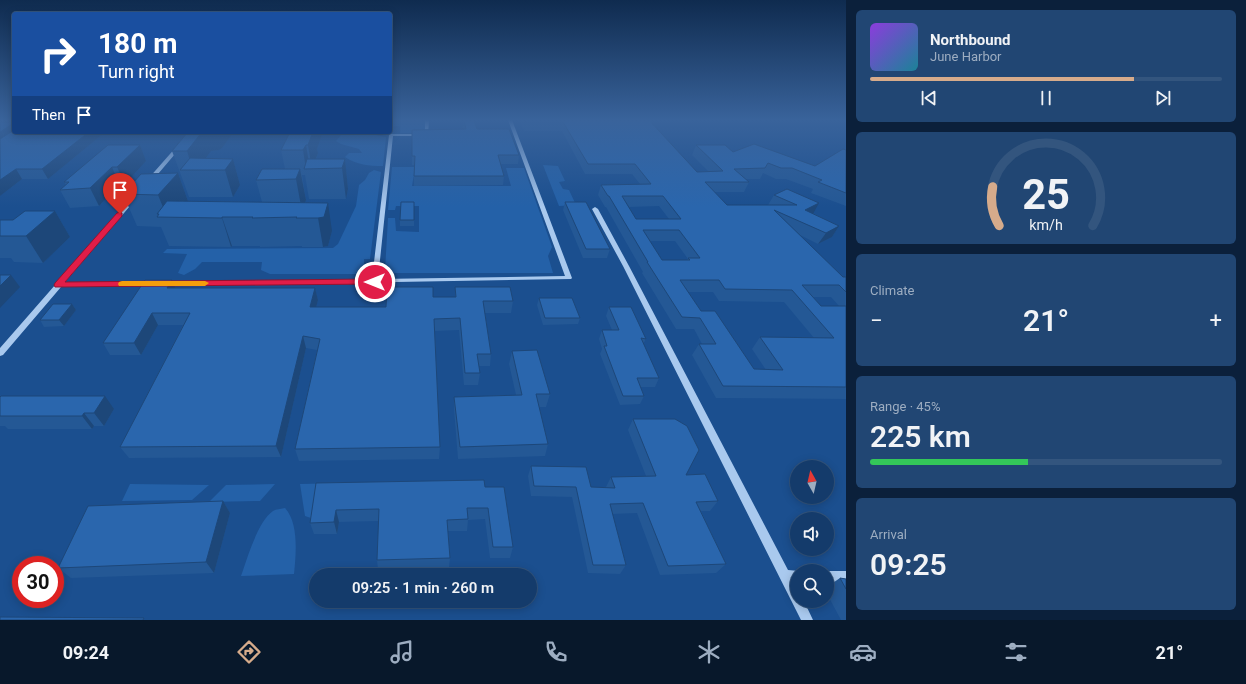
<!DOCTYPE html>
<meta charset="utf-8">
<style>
:root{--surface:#143b6b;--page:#214673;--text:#f1f3f6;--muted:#9dadc1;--line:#33557e;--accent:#d6ab8b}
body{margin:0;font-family:Roboto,sans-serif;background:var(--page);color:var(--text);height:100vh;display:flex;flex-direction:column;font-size:15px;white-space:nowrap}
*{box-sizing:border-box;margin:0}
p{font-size:13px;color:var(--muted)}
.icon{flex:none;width:22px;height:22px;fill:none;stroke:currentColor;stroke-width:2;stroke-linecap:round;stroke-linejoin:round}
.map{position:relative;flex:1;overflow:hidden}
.details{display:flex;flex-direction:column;gap:10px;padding:10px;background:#0b203b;width:400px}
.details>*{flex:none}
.top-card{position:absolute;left:12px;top:12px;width:380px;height:122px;border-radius:4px;box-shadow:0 2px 10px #0003,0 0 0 1px var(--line);background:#1a4fa0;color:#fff;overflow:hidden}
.needle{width:26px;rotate:352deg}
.fabs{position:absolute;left:790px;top:460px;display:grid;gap:8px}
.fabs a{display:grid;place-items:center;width:44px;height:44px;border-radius:50%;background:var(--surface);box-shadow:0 2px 10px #0003,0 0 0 1px var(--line);font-size:20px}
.speed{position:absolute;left:12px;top:556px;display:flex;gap:8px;font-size:20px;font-weight:700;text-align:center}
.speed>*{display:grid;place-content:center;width:52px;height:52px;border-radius:50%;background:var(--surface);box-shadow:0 2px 10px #0003,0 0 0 1px var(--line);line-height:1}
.speed .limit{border:6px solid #d22;background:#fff;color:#111}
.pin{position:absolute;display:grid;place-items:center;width:34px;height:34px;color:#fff;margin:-41px -17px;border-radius:50% 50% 50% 0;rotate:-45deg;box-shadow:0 0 4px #0007}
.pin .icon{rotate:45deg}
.me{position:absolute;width:44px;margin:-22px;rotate:270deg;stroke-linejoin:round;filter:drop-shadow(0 0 3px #0008)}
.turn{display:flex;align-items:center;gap:14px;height:84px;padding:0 20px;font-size:18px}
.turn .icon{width:52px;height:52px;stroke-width:2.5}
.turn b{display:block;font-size:28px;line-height:34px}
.then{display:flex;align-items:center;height:38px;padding:0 20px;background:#0003;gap:8px;font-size:15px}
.big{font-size:30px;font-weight:600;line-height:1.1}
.details .card{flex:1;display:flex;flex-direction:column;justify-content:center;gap:6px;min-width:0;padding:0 14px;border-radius:6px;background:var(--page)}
.details .dial{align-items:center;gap:0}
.dial svg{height:104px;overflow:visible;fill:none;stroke:var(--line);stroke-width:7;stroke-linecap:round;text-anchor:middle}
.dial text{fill:var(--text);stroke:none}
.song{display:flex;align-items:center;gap:12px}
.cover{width:48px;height:48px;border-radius:6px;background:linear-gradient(135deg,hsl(270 70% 55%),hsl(190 70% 35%))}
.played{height:4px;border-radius:2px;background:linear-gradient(90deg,var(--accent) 75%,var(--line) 75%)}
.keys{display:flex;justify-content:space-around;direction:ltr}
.heat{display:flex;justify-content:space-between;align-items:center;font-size:22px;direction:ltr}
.charge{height:6px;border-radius:3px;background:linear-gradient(90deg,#34c759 45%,var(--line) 0)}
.trip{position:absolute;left:309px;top:568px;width:228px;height:40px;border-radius:20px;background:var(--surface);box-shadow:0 2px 10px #0003,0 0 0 1px var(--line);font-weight:600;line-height:40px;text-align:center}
.dock{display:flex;height:64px;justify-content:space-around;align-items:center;background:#08182b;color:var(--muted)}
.dock .icon{width:28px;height:28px}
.dock .active{color:var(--accent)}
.dock b{font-size:18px;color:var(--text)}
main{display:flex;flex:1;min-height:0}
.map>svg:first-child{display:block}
</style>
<main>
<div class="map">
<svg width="846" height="620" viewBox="0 0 846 620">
<rect width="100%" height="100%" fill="#1b4f8f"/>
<path fill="#2461a8" d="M390 120H425V133H400V126H390Z
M369 134 386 137 383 166C369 166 357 165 345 157L349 153H362L359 149 341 144 336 141 341 135Z
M543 165 558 166 565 181 559 182 563 189 569 190 576 205 559 206Z
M392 167H440L414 174 412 186H511L506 168H524L552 247 548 256 553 273H388L385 271 388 218H395L396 231 419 232V206H396L395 210H388Z
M374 170 381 172 370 259H364V267H370L368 274H270L261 270 262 262H202L195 269 184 275 178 273 187 254 163 253 167 249 333 248 338 244 356 206 359 185 365 180 369 173Z
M450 481 311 518 305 516 300 484Z
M130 484 209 485 192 500 122 501Z
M275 484 260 501 209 502 226 485Z
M285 508C299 523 296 555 294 574L241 576C247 559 258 521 273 511 276 509 281 509 285 508Z"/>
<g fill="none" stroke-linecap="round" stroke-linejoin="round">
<path fill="#a9c9ee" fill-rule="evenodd" d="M425 120H429L428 136H393L378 279 565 276 508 120H512L572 278 571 279 164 286 161 284 164 282 372 279 389 135 391 134H425Z
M177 146 181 147 152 181H148V179Z
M134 196 137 198 136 199 64 283 151 282 154 284 153 285 61 287 3 355 0 356V348L132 197Z
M595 207 598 209 629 266 788 570 799 571H797V582H793L797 588V601H804L813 620H801L623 266 592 209Z
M827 571H846V583H827Z"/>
</g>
<path fill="#245895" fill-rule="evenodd" d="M462 120H474L477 129 519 155 518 164H500L504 176 503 185 414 186V165H412V130L463 129Z
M520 120H649L697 172H709L692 155 696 145 815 166 846 150V206L811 193 813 189 786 179H776L763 173 760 179H745L749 182 744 192H714L727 205H768L774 195 787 189 813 213 839 226 832 237 818 244 800 235 843 277H846V399L716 398 692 355 699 344H702L694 329H676L642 273 643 272 606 207H605L598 195 601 185 640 184 632 174H585L562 131H524ZM659 206 669 219H636L629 207ZM650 241H675L688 259 687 260H662ZM688 292H713L719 301 784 302 814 338 760 337 752 349 766 370 754 369 701 311ZM813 297H831L839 306H821Z
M0 122 14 132 104 133 48 179H22L0 196Z
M188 132H234L222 148 219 150 211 151 206 158 233 159 240 185 233 197H189L172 151Z
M290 132H323L317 149 318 153 316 159H345L348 189 346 199H309L305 175H302L306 200 305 202 332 231 328 246 323 247H302V246L260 247V246H232L231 247 169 246 161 227 137 226 123 194 178 173 188 201 262 202 256 180 285 169 281 150Z
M140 145 146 161 125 184H119L99 206 70 208 60 190 66 185 64 182Z
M414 202V226H400V220Z
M565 202 610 249 607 258H583L563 210Z
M55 211 70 237 43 263 14 262 11 258H0V220H13Z
M172 280 175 288H315L318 300 316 307H386L433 297H455V287L513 301 511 313H485L491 354 490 366H479L480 373 478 385H464L459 330 435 331 440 447 439 459 299 461 295 449 317 350 306 348 281 457 129 458 120 447 183 325H158L141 355H110L103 343Z
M539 298 580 318 578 324 543 325 537 305Z
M72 304 76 310 64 326 44 327 40 320Z
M609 307 646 339 643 344 659 378 655 387H640L644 396 640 404 620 405 600 354 602 349 599 339 602 330H612L606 316Z
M512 351 550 394 546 407H539L548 444 545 456 458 459 454 409V397L516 395 509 364Z
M0 397 114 409 104 426H94L92 429H8L5 426H0Z
M633 419 686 475 718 501 710 511H701L726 564 716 573 660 575 637 513 612 514 626 565 620 574 588 573 572 497 531 496 528 476 531 466 591 487H606L611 477 646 476 628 430Z
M316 483 485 487 513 547 510 558H490L485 519 468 520 467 531H448L450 558 449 568 378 570 377 560 379 521 339 522 337 534H314L310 523Z
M223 501 230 513 214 573 71 578 58 568Z
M840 578 846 579V620H841L827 594V587Z"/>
<path fill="#1d4779" d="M14 123V132L0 146V132Z
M89 132H104V133L48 179 42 169Z
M202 132H234L222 148 219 150 211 151 197 170H193L187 151Z
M312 132H323L317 149 318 153 312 169 308 145Z
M140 145 146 161 125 184 117 167Z
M306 145 310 169H306L303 150Z
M233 159 240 185 233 197 225 170Z
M345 159 348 189 346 199 342 168Z
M112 167 119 184 99 206 90 188Z
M16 169 22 179 0 196V180Z
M300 169 306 200 302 211 296 179Z
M178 173 189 204 167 217 158 195Z
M328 203 332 231 328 246 323 247 318 218Z
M819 203 813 214 805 210Z
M55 211 70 237 43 263 26 236Z
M222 217 232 246 231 247 222 218Z
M839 226 832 237 818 244 826 233Z
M11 275 20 287 0 308V286Z
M172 280 177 292 167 288Z
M315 288 318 300 313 319 310 307Z
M72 304 76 310 64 326 59 320Z
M152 313 158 325 141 355 134 343Z
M303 336 306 348 281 457 276 446Z
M105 396 114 409 104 426 94 413Z
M84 413 94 426 92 429 82 416Z
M223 501 230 513 214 573 206 562Z
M336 510 339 522 337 534 334 522Z"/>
<path fill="#2a66ad" stroke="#1d4779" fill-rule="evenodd" d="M10 120H14V123L0 132V122H9Z
M464 120H474L477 129H509L519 155H498L504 176H414L415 156H412V130L466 129Z
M525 120H649L697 172 723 171 696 145H725L733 152 754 144 815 166 843 149 846 150V193L818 182 822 180 792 168H781L768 163 765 168 734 169 749 182H705L727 205H797L774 195 787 189 819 203 805 210 839 226 826 233 774 210 843 277H846V292L839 285H802L821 306H846V387L723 386 699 344H716L700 318 682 317 647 262H648L609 196H608L601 185 651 184 635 164H588L563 122H526ZM622 196H663L681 219H636ZM643 230H679L700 258H688L690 260H662ZM680 280H719L725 289 792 290 834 338 760 337 783 370 754 369 715 311H701Z
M14 130V132H89L42 169H16L0 180V139Z
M188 132H202L187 151H172Z
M290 132H313L308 145H306L303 150H281Z
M108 145H140L117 167H112L90 188 60 190 69 182H64Z
M190 158 233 159 225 170H180Z
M307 159H345L342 168 304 169Z
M262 169H300L296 179 256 180Z
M178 173 158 195 123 194 141 174Z
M167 201 328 203 324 217 318 218H296L297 217 252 218 253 217H222V218L157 217 159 214H157Z
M401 202H414V220H400Z
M565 202H586L610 249H586Z
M25 211H55L26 236H0V220H13Z
M0 275H11L0 286Z
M145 280H172L167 288H315L310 307H386L387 287H433V297H456L455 287H510L513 301H483L491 354H477L480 373H465L460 318 434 319 440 447 295 449 320 339 303 336 276 446 120 447 190 313H152L134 343H103Z
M539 298H572L580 318H545Z
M53 304H72L59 320H40Z
M609 307H631L646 339 641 338 659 378H637L644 396H623L604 346H607L602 330H619Z
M537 350 550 394H536L548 444 460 447 454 397 522 395 512 351Z
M1 396H105L94 413H84L82 416H0V397Z
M633 419H675L687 426 699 450 686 475 705 474 718 501 696 502 726 564 668 566 643 503 610 504 626 565H593L576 487 534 486 531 466 586 467 591 487 615 488 611 477 656 476Z
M484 480 485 487H504L513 547H493L488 508H467L468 519 447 520 450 558 377 560 379 509 336 510 334 522 310 523 316 483Z
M223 501 206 562 58 568 88 506Z
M840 578 846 579V589Z
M0 617 144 618 143 620H0Z"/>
<linearGradient id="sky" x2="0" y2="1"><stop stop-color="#0f2b4f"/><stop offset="0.58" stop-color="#39639b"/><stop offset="1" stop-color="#39639b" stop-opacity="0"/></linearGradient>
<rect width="846" height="207" fill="url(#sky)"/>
<path fill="#e11d48" stroke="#92132f" d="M120 212 122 213V216L65 282 375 279 380 282 375 284 55 287 54 285 55 283 117 213Z"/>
<path fill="#f59e0b" d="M122 281H205L209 283 205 286H119L118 284 119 282Z"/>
</svg>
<div class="fabs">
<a><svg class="needle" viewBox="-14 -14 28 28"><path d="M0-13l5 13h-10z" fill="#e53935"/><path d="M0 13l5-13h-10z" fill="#9dadc1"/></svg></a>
<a><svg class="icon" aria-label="sound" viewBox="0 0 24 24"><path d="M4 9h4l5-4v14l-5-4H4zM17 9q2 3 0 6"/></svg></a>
<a><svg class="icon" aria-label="search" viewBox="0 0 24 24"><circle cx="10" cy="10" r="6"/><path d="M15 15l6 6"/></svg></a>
</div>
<div class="speed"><div class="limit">30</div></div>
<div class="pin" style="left:120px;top:214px;background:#d93025"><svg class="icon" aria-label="arrive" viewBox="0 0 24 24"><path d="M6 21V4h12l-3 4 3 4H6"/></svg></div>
<svg class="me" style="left:375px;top:282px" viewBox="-20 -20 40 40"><circle r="17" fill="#e11d48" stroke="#fff" stroke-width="3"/><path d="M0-11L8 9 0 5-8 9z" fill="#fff"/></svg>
<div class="trip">09:25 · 1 min · 260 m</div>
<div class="top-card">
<div class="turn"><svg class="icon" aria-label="right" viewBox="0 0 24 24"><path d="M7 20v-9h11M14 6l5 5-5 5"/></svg><div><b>180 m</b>Turn right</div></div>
<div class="then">Then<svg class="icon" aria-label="arrive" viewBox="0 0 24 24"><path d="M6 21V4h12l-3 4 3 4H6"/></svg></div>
</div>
</div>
<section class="details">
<div class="card">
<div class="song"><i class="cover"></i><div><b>Northbound</b><p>June Harbor</p></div></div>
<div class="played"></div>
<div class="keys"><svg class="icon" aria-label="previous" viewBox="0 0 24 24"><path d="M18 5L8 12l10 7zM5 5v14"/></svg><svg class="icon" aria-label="pause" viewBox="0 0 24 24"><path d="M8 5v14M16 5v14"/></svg><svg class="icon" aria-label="next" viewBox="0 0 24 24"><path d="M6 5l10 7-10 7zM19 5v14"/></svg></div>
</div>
<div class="card dial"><svg viewBox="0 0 100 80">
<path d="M14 69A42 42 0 1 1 86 69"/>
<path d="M14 69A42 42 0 0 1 9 39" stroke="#d6ab8b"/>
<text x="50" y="56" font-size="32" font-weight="700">25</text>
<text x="50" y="72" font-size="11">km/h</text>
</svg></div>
<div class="card"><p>Climate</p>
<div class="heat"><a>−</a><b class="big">21°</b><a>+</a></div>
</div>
<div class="card"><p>Range · 45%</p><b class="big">225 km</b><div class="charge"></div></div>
<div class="card"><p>Arrival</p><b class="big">09:25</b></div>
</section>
</main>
<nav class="dock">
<b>09:24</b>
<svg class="icon active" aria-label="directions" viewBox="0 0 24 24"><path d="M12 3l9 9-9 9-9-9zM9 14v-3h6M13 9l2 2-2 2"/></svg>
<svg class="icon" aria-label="music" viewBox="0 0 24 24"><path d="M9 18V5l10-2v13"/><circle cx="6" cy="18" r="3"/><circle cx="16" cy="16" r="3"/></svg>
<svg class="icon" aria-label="phone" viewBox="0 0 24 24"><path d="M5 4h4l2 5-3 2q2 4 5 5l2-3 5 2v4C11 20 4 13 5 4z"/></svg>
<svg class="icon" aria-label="climate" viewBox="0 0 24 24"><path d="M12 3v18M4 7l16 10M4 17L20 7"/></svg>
<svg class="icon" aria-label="car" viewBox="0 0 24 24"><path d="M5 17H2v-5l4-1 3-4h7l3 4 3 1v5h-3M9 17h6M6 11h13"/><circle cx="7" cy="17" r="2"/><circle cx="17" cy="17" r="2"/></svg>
<svg class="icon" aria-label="filters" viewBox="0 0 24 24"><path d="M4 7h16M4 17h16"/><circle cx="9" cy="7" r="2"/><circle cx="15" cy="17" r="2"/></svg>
<b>21°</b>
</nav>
